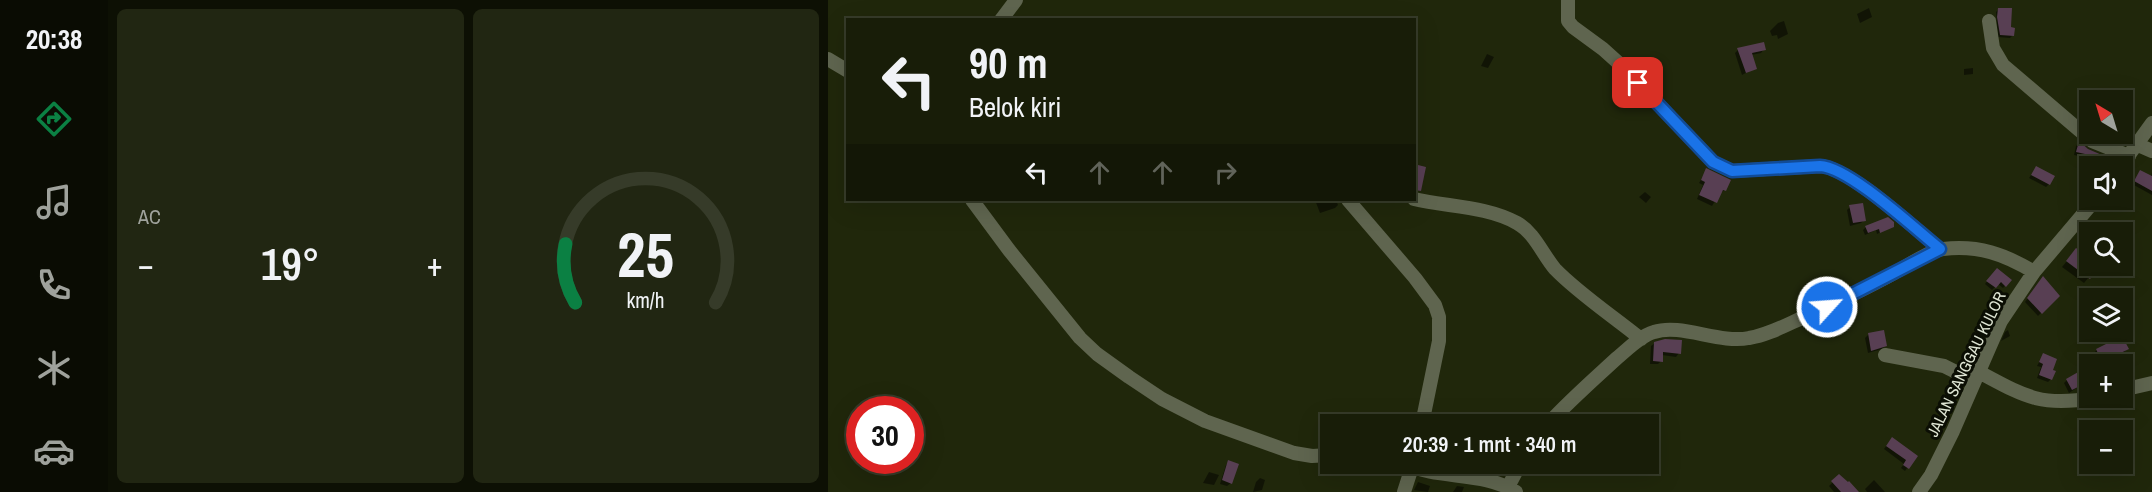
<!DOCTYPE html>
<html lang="id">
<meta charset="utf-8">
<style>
:root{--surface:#181d08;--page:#212612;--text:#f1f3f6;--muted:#9fa29c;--line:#363b29;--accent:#0b8043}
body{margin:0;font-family:"Archivo Narrow",sans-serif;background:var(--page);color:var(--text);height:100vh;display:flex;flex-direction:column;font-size:22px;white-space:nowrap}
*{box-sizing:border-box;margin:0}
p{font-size:20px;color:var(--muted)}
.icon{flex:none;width:33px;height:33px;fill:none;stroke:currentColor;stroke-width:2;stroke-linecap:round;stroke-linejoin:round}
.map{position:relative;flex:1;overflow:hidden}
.details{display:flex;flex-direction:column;gap:9px;padding:9px;background:#0d1004;width:720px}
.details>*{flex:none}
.hud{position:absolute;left:18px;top:18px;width:570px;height:183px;border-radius:0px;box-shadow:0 6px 24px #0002,0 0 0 2px var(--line);background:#181d08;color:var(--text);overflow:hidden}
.needle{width:39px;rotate:322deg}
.fabs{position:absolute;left:1251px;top:90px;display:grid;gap:12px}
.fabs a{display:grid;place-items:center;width:54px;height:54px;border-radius:0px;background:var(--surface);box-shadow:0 6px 24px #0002,0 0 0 2px var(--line);font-size:30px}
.speed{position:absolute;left:18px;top:396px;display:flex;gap:12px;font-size:30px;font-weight:700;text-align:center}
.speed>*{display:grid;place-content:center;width:78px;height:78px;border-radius:50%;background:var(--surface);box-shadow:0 6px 24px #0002,0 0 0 2px var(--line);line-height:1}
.speed .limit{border:9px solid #d22;background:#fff;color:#111}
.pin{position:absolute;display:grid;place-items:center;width:51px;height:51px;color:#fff;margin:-26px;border-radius:12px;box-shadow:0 3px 9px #0006}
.me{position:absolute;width:66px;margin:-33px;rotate:64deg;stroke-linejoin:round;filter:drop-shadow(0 0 4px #0008)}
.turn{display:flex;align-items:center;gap:21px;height:126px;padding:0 24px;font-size:27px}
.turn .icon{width:78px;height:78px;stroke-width:2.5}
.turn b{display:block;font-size:42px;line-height:51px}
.lanes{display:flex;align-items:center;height:57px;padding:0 24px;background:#0003;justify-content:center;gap:30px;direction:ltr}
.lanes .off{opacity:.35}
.big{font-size:45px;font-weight:600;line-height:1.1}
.details .tile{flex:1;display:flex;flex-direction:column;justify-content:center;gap:9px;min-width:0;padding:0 21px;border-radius:9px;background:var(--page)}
.details .dial{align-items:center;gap:0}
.dial svg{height:156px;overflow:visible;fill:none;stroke:var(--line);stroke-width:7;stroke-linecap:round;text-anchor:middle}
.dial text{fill:var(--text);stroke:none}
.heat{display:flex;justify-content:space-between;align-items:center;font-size:33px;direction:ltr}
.details .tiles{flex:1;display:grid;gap:9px;grid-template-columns:repeat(2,1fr)}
.trip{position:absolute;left:492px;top:414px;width:339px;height:60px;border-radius:0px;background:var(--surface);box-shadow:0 6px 24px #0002,0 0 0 2px var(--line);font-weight:600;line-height:60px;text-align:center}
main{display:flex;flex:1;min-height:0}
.tab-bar{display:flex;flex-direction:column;width:108px;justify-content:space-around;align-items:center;background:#0a0c03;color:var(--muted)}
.tab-bar .icon{width:42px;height:42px}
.tab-bar .on{color:var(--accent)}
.tab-bar b{font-size:27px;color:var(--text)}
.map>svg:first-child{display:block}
</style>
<main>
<nav class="tab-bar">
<b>20:38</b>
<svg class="icon on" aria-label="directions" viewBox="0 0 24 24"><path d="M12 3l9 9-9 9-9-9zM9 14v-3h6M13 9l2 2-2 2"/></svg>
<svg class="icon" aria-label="music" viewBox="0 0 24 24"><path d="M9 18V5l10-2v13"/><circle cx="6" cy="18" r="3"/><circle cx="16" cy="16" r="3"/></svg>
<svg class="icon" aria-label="phone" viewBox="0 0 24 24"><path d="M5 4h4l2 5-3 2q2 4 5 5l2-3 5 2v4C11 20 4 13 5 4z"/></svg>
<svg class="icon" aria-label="climate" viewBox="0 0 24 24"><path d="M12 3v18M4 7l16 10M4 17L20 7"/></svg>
<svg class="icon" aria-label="car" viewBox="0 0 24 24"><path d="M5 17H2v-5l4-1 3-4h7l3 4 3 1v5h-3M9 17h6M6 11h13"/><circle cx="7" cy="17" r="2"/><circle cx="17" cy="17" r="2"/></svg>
</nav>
<section class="details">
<div class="tiles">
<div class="tile"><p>AC</p>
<div class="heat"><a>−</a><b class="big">19°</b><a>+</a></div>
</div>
<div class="tile dial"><svg viewBox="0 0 100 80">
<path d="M14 69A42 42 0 1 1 86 69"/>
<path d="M14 69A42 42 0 0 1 9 39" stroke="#0b8043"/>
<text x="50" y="56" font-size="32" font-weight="700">25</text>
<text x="50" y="72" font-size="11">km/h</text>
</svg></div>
</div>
</section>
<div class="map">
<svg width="1324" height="492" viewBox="0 0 1324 492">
<rect width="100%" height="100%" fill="#20270b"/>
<path fill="#0007" d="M1041 8 1044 17 1032 23 1029 14Z
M1171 9 1182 29 1184 36 1182 38 1170 37 1168 12Z
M956 21 960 34 950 39 949 35 944 36 942 31 950 23Z
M936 49 933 53 923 55 927 68 914 75 907 53 910 50Z
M659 54 666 57 660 68 653 66Z
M1145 68V74L1136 75V69Z
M1294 122 1301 126 1296 135 1293 138 1290 137 1285 144 1264 134H1294Z
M1251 143 1260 150 1280 159 1278 166 1253 165 1255 157 1246 155 1248 146Z
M879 170 897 190 892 193 884 206 869 199 875 185 871 183Z
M1206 171 1221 184 1218 187 1201 178Z
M1324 172V195L1304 184 1310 175 1323 177Z
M817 192 823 197 818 203 811 197Z
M487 200H508L510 205 507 208 492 213Z
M1022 207 1036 220 1033 223 1022 226 1019 210Z
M1065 226 1049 234 1048 230 1037 235 1035 230 1038 227Z
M1290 228 1302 237 1294 247V232H1285Z
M1248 250 1262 266H1270L1256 283 1234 267Z
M1166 272 1182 280 1175 288 1170 284 1164 290 1157 284Z
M1212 281 1230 296 1210 316 1197 302Z
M1180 330 1182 336 1173 341 1177 332Z
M1041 334 1057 346 1054 349 1040 353 1037 338Z
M827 343 851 353 848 357 834 355 833 361 830 364H822L823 346Z
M1299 349 1294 354 1272 364H1268L1263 355 1269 350Z
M1215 355 1223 379 1220 382 1209 378 1213 367 1209 366Z
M1239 380 1256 383 1241 393 1236 383Z
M1061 442 1088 456 1077 471 1073 468 1076 464 1056 449Z
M401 462 403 483 399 486 392 484 398 465Z
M381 472 391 475 386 485 375 483Z
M1011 476 1029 492H1006L1001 486Z
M432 478 437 480 434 490 425 492 428 482Z
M1046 480 1057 492H1039L1037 489Z
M590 482 602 486 600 492 586 490Z
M629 486 636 487 634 492H625Z"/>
<path fill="#583f53" d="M1170 8H1184L1183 27 1187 28 1186 36 1172 35 1169 17Z
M936 42 938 50 924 53 929 69 918 73 909 48Z
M1251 141 1260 149 1281 158 1279 166 1255 162 1257 154 1248 152Z
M586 164 598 167 593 191 586 190Z
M1208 166 1227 176 1222 185 1203 175Z
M878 168 903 180 898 191 895 190 889 203 871 195 877 182 873 180Z
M1312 170 1324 176V191L1306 181Z
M1035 203 1038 221 1025 223 1021 205Z
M1060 217 1066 222V227L1052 233 1051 229 1040 233 1037 226Z
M1248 248 1262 258V266H1272L1262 279 1238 261Z
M1169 268 1184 280 1178 287 1173 282 1168 288 1158 281Z
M1215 276 1232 296 1214 314 1199 298Z
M1056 330 1059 346 1043 351 1040 333Z
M1294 336 1301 349 1274 362 1268 349Z
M837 339 854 340 853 354 835 352V362L825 361 826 342Z
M1215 353 1229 359 1225 370 1228 371 1224 380 1211 375 1215 364 1211 362Z
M1252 371 1258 383 1244 390 1238 379Z
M1064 437 1090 456 1081 469 1075 465 1078 460 1058 446Z
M400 460 411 464 404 484 394 480Z
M1011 474 1020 482 1021 481 1031 492H1013L1003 481Z"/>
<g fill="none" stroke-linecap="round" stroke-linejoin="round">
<path stroke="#5f654f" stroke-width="14" d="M740 0V21L745 27 775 49 795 67 885 162 904 171 992 166C1021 167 1087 229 1112 249
M173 20 188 0
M1161 21 1165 48 1175 65 1264 141 1301 156
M0 59 20 71
M1308 144 1324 151
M1293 166 1324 123
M586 199C620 207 658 206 689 223 706 232 715 255 727 269 750 293 786 317 813 339
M144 200 181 250 252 338 269 354 301 377 334 399 377 421 466 453 484 456 502 455
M520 200 587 278 607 305 611 317V341L594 424
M1057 355 1116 366 1146 381
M1151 372C1196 396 1212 407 1265 398
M1294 390 1324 383
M720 424C741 401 765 380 789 358 800 349 812 336 826 332 853 323 891 344 921 338 940 335 958 325 976 317 1007 303 1037 289 1066 273 1079 266 1101 251 1115 249 1151 245 1176 254 1206 272
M577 464C612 480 655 471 688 492
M680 487 692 464
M576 492 585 464
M1091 492 1103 475 1125 431 1173 321 1206 272 1267 200"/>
</g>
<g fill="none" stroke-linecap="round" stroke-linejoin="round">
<defs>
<path id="route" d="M810 83 885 162 904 171 992 166C1021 167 1087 229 1112 249L999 307"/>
</defs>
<use href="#route" stroke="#114b97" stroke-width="15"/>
<use href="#route" stroke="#1a73e8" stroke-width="10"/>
</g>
<g text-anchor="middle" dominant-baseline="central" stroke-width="6" stroke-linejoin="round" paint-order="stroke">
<g font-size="16" fill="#dfe5d4" stroke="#0b0e04">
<text transform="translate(1138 364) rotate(-64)">JALAN SANGGAU KULOR</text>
</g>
</g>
</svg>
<div class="fabs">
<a><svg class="needle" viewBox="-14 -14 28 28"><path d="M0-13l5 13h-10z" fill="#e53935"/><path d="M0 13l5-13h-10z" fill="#9fa29c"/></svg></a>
<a><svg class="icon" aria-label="sound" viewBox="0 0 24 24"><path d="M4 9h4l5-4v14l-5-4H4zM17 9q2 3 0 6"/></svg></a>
<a><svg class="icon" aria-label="search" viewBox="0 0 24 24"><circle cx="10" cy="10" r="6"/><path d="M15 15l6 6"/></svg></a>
<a><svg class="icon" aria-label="layers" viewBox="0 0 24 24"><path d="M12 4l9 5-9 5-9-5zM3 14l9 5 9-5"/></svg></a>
<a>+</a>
<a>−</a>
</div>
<div class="speed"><div class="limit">30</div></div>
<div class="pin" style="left:810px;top:83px;background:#d93025"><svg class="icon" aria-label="arrive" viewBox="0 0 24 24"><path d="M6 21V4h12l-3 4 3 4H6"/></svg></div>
<svg class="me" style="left:999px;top:307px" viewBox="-20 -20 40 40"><circle r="17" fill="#1a73e8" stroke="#fff" stroke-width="3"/><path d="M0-11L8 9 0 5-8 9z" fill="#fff"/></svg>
<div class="trip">20:39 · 1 mnt · 340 m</div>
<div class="hud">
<div class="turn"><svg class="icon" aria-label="left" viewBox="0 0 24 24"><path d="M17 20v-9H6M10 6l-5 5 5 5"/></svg><div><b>90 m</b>Belok kiri</div></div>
<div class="lanes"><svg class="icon" aria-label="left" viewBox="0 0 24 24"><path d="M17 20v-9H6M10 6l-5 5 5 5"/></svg><svg class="icon off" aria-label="ahead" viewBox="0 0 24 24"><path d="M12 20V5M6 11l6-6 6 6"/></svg><svg class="icon off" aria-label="ahead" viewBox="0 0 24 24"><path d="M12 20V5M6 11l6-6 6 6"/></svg><svg class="icon off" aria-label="right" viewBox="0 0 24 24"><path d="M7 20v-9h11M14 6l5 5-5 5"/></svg></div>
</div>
</div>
</main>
